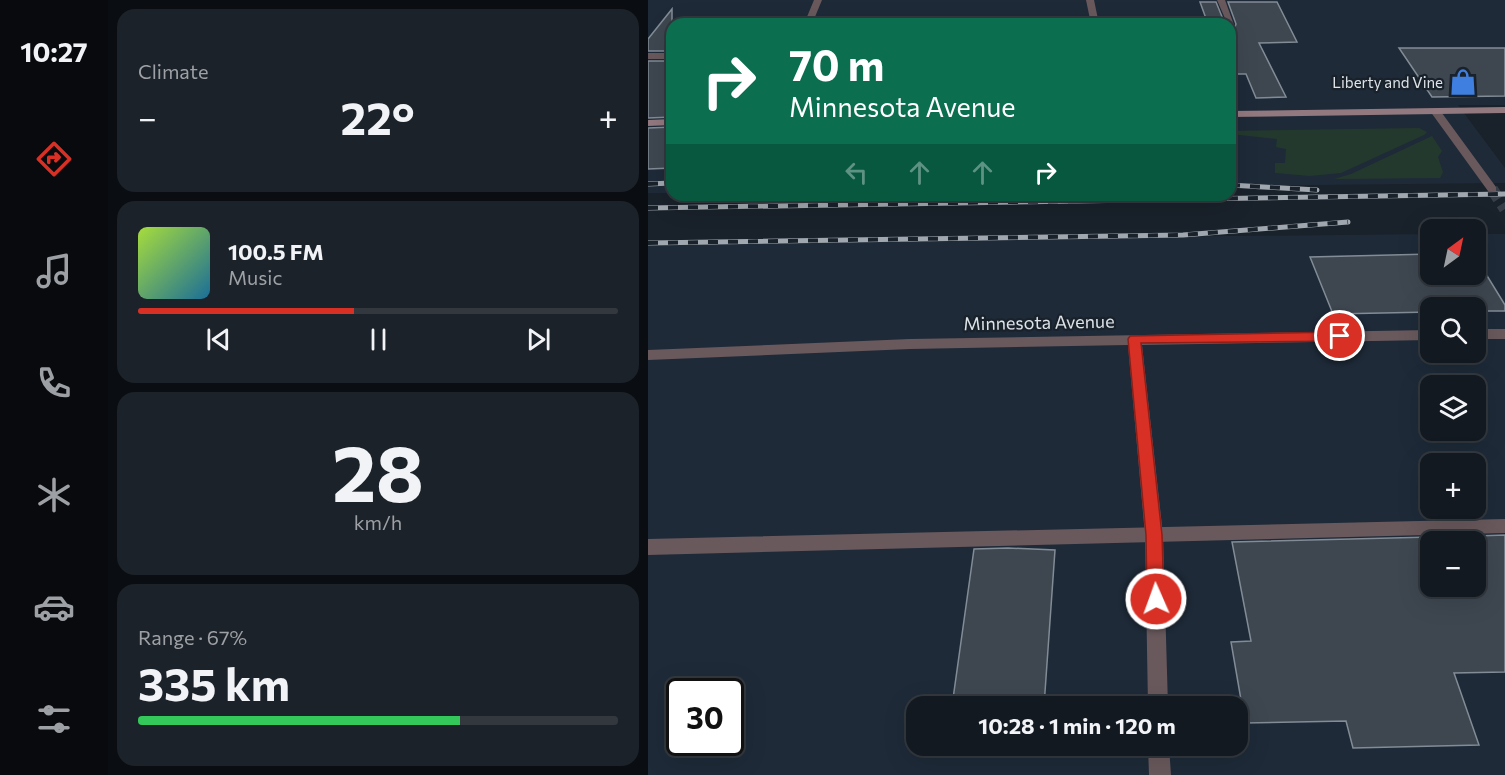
<!DOCTYPE html>
<meta charset="utf-8">
<style>
:root{--surface:#131920;--page:#1c2229;--text:#f1f3f6;--muted:#9da0a5;--line:#32383e;--accent:#d93025}
body{margin:0;font-family:Commissioner,sans-serif;background:var(--page);color:var(--text);height:100vh;display:flex;flex-direction:column;font-size:22px;white-space:nowrap}
*{box-sizing:border-box;margin:0}
p{font-size:20px;color:var(--muted)}
.icon{flex:none;width:33px;height:33px;fill:none;stroke:currentColor;stroke-width:2;stroke-linecap:round;stroke-linejoin:round}
.map{position:relative;flex:1;overflow:hidden}
.sheet{display:flex;flex-direction:column;gap:9px;padding:9px;background:#0a0e12;width:540px}
.sheet>*{flex:none}
.banner{position:absolute;left:18px;top:18px;width:570px;height:183px;border-radius:18px;box-shadow:0 6px 24px #0002,0 0 0 2px var(--line);background:#0b6e4f;color:#fff;overflow:hidden}
.needle{width:39px;rotate:33deg}
.buttons{position:absolute;left:772px;top:219px;display:grid;gap:12px}
.buttons a{display:grid;place-items:center;width:66px;height:66px;border-radius:12px;background:var(--surface);box-shadow:0 6px 24px #0002,0 0 0 2px var(--line);font-size:30px}
.speed{position:absolute;left:18px;top:678px;display:flex;gap:12px;font-size:30px;font-weight:700;text-align:center}
.speed>*{display:grid;place-content:center;width:78px;height:78px;border-radius:50%;background:var(--surface);box-shadow:0 6px 24px #0002,0 0 0 2px var(--line);line-height:1}
.speed .limit{border:3px solid #111;border-radius:9px;background:#fff;color:#111}
.pin{position:absolute;display:grid;place-items:center;width:51px;height:51px;color:#fff;margin:-26px;border:3px solid #fff;border-radius:50%;box-shadow:0 2px 6px #0007}
.me{position:absolute;width:66px;margin:-33px;rotate:358deg;stroke-linejoin:round;filter:drop-shadow(0 0 4px #0008)}
.turn{display:flex;align-items:center;gap:21px;height:126px;padding:0 24px;font-size:27px}
.turn .icon{width:78px;height:78px;stroke-width:2.5}
.turn b{display:block;font-size:42px;line-height:51px}
.lanes{display:flex;align-items:center;height:57px;padding:0 24px;background:#0003;justify-content:center;gap:30px;direction:ltr}
.lanes .off{opacity:.35}
.big{font-size:45px;font-weight:700;line-height:1.1}
.sheet .card{flex:1;display:flex;flex-direction:column;justify-content:center;gap:9px;min-width:0;padding:0 21px;border-radius:18px;background:var(--page)}
.sheet .dial{align-items:center;gap:0}
.dial b{font-size:78px;line-height:1}
.song{display:flex;align-items:center;gap:18px}
.cover{width:72px;height:72px;border-radius:9px;background:linear-gradient(135deg,hsl(80 70% 55%),hsl(200 70% 35%))}
.played{height:6px;border-radius:3px;background:linear-gradient(90deg,var(--accent) 45%,var(--line) 45%)}
.keys{display:flex;justify-content:space-around;direction:ltr}
.heat{display:flex;justify-content:space-between;align-items:center;font-size:33px;direction:ltr}
.charge{height:9px;border-radius:4px;background:linear-gradient(90deg,#34c759 67%,var(--line) 0)}
.trip{position:absolute;left:258px;top:696px;width:342px;height:60px;border-radius:18px;background:var(--surface);box-shadow:0 6px 24px #0002,0 0 0 2px var(--line);font-weight:700;line-height:60px;text-align:center}
main{display:flex;flex:1;min-height:0}
.tab-bar{display:flex;flex-direction:column;width:108px;justify-content:space-around;align-items:center;background:#080a0d;color:var(--muted)}
.tab-bar .icon{width:42px;height:42px}
.tab-bar .active{color:var(--accent)}
.tab-bar b{font-size:27px;color:var(--text)}
.map>svg:first-child{display:block}
</style>
<main>
<nav class="tab-bar">
<b>10:27</b>
<svg class="icon active" aria-label="directions" viewBox="0 0 24 24"><path d="M12 3l9 9-9 9-9-9zM9 14v-3h6M13 9l2 2-2 2"/></svg>
<svg class="icon" aria-label="music" viewBox="0 0 24 24"><path d="M9 18V5l10-2v13"/><circle cx="6" cy="18" r="3"/><circle cx="16" cy="16" r="3"/></svg>
<svg class="icon" aria-label="phone" viewBox="0 0 24 24"><path d="M5 4h4l2 5-3 2q2 4 5 5l2-3 5 2v4C11 20 4 13 5 4z"/></svg>
<svg class="icon" aria-label="climate" viewBox="0 0 24 24"><path d="M12 3v18M4 7l16 10M4 17L20 7"/></svg>
<svg class="icon" aria-label="car" viewBox="0 0 24 24"><path d="M5 17H2v-5l4-1 3-4h7l3 4 3 1v5h-3M9 17h6M6 11h13"/><circle cx="7" cy="17" r="2"/><circle cx="17" cy="17" r="2"/></svg>
<svg class="icon" aria-label="filters" viewBox="0 0 24 24"><path d="M4 7h16M4 17h16"/><circle cx="9" cy="7" r="2"/><circle cx="15" cy="17" r="2"/></svg>
</nav>
<section class="sheet">
<div class="card"><p>Climate</p>
<div class="heat"><a>−</a><b class="big">22°</b><a>+</a></div>
</div>
<div class="card">
<div class="song"><i class="cover"></i><div><b>100.5 FM</b><p>Music</p></div></div>
<div class="played"></div>
<div class="keys"><svg class="icon" aria-label="previous" viewBox="0 0 24 24"><path d="M18 5L8 12l10 7zM5 5v14"/></svg><svg class="icon" aria-label="pause" viewBox="0 0 24 24"><path d="M8 5v14M16 5v14"/></svg><svg class="icon" aria-label="next" viewBox="0 0 24 24"><path d="M6 5l10 7-10 7zM19 5v14"/></svg></div>
</div>
<div class="card dial"><b>28</b><p>km/h</p></div>
<div class="card"><p>Range · 67%</p><b class="big">335 km</b><div class="charge"></div></div>
</section>
<div class="map">
<svg width="857" height="775" viewBox="0 0 857 775">
<rect width="100%" height="100%" fill="#19212a"/>
<path fill="#1e2a38" fill-rule="evenodd" d="M0 0H857V105H810L857 168V183L582 186V24H24V193H0Z
M783 234V274H828V234H857V775H0V242ZM783 308H828V352H783ZM783 386H828V430H783ZM783 464H828V508H783ZM783 542H828V586H783ZM32 692H82V742H32ZM268 706H590V746H268Z"/>
<path fill="#24392d" d="M771 128 779 132 776 135 693 173 662 176 627 173V163H637L638 149 628 147 629 139 582 134V131Z
M784 136 794 151 790 157 795 172 792 178 686 179 703 174Z"/>
<path fill="#3e4750" stroke="#828c97" stroke-width="1.5" d="M552 2H568L577 24H560Z
M580 2H629L649 42 611 43 638 97 608 98 598 74H582V26L587 27 588 24Z
M24 9V51H0V39Z
M751 48H857V96L784 97Z
M0 61H24V117L0 118Z
M24 127V168L0 169V128Z
M783 254V274H838L857 305V311H828V308H783V312L685 314 662 257Z
M857 535V672L806 673 831 745 705 748 698 721 597 723 583 642 603 641 584 542 783 537V586H828V536Z
M360 548 407 550 396 706H304L326 549Z"/>
<g fill="none" stroke-linecap="round" stroke-linejoin="round">
<path stroke="#373e47" stroke-width="12" stroke-dasharray="12 6" stroke-linecap="butt" d="M844 189 857 209"/>
<path fill="#69595d" fill-rule="evenodd" d="M569 0H577L586 25 579 23Z
M0 53H24V59H0Z
M857 519V533L0 555V539Z"/>
<path fill="#69595d" fill-rule="evenodd" d="M166 0H174L164 24H156Z
M438 0H446L451 24H443Z
M783 109H791L848 187V191H840L782 111Z
M828 329H857V339H828Z
M783 330V340L494 345 515 535 520 706H500L497 535 480 345 262 349 0 360V350L262 339Z
M500 746H521L523 775H501Z"/>
<path fill="#92797f" fill-rule="evenodd" d="M857 107V113L582 117V111Z
M24 119V125L0 126V120Z"/>
<defs>
<path id="rail" d="M0 184 24 183
M582 185 669 190
M0 208 857 194
M0 243 535 235 700 222"/>
</defs>
<use href="#rail" stroke="#a1a7ae" stroke-width="5"/>
<use href="#rail" stroke="#19212a" stroke-width="4" stroke-dasharray="10" stroke-linecap="butt"/>
</g>
<path fill="#d93025" stroke="#8d1f18" stroke-width="1.5" d="M692 332 699 336 692 341 493 343 514 535 516 599 514 605 508 607 502 605 499 599 498 535 480 339 482 336Z"/>
<defs>
<symbol id="shop-bare" viewBox="-9 -9 18 18"><path d="M-5-2.5h2.3a2.7 3.5 0 0 1 5.4 0H5L5.5 6h-11ZM-1.5-2.5h3a1.5 2.3 0 0 0-3 0Z" fill="#3f7fe0" stroke="#19212a" stroke-width="2.5" paint-order="stroke"/></symbol>
</defs>
<g fill-rule="evenodd">
<use href="#shop-bare" x="796" y="63" width="38" height="38"/>
</g>
<g text-anchor="middle" dominant-baseline="central" stroke-width="4.5" stroke-linejoin="round" paint-order="stroke">
<g font-size="15" fill="#dee3e9" stroke="#19212a" text-anchor="end">
<text x="795" y="82">Liberty and Vine</text>
</g>
<g font-size="18" fill="#dee3e9" stroke="#19212a">
<text transform="translate(391 322) rotate(-1)">Minnesota Avenue</text>
</g>
</g>
</svg>
<div class="buttons">
<a><svg class="needle" viewBox="-14 -14 28 28"><path d="M0-13l5 13h-10z" fill="#e53935"/><path d="M0 13l5-13h-10z" fill="#9da0a5"/></svg></a>
<a><svg class="icon" aria-label="search" viewBox="0 0 24 24"><circle cx="10" cy="10" r="6"/><path d="M15 15l6 6"/></svg></a>
<a><svg class="icon" aria-label="layers" viewBox="0 0 24 24"><path d="M12 4l9 5-9 5-9-5zM3 14l9 5 9-5"/></svg></a>
<a>+</a>
<a>−</a>
</div>
<div class="speed"><div class="limit">30</div></div>
<div class="pin" style="left:692px;top:336px;background:#d93025"><svg class="icon" aria-label="arrive" viewBox="0 0 24 24"><path d="M6 21V4h12l-3 4 3 4H6"/></svg></div>
<svg class="me" style="left:508px;top:599px" viewBox="-20 -20 40 40"><circle r="17" fill="#d93025" stroke="#fff" stroke-width="3"/><path d="M0-11L8 9 0 5-8 9z" fill="#fff"/></svg>
<div class="trip">10:28 · 1 min · 120 m</div>
<div class="banner">
<div class="turn"><svg class="icon" aria-label="right" viewBox="0 0 24 24"><path d="M7 20v-9h11M14 6l5 5-5 5"/></svg><div><b>70 m</b>Minnesota Avenue</div></div>
<div class="lanes"><svg class="icon off" aria-label="left" viewBox="0 0 24 24"><path d="M17 20v-9H6M10 6l-5 5 5 5"/></svg><svg class="icon off" aria-label="ahead" viewBox="0 0 24 24"><path d="M12 20V5M6 11l6-6 6 6"/></svg><svg class="icon off" aria-label="ahead" viewBox="0 0 24 24"><path d="M12 20V5M6 11l6-6 6 6"/></svg><svg class="icon" aria-label="right" viewBox="0 0 24 24"><path d="M7 20v-9h11M14 6l5 5-5 5"/></svg></div>
</div>
</div>
</main>
